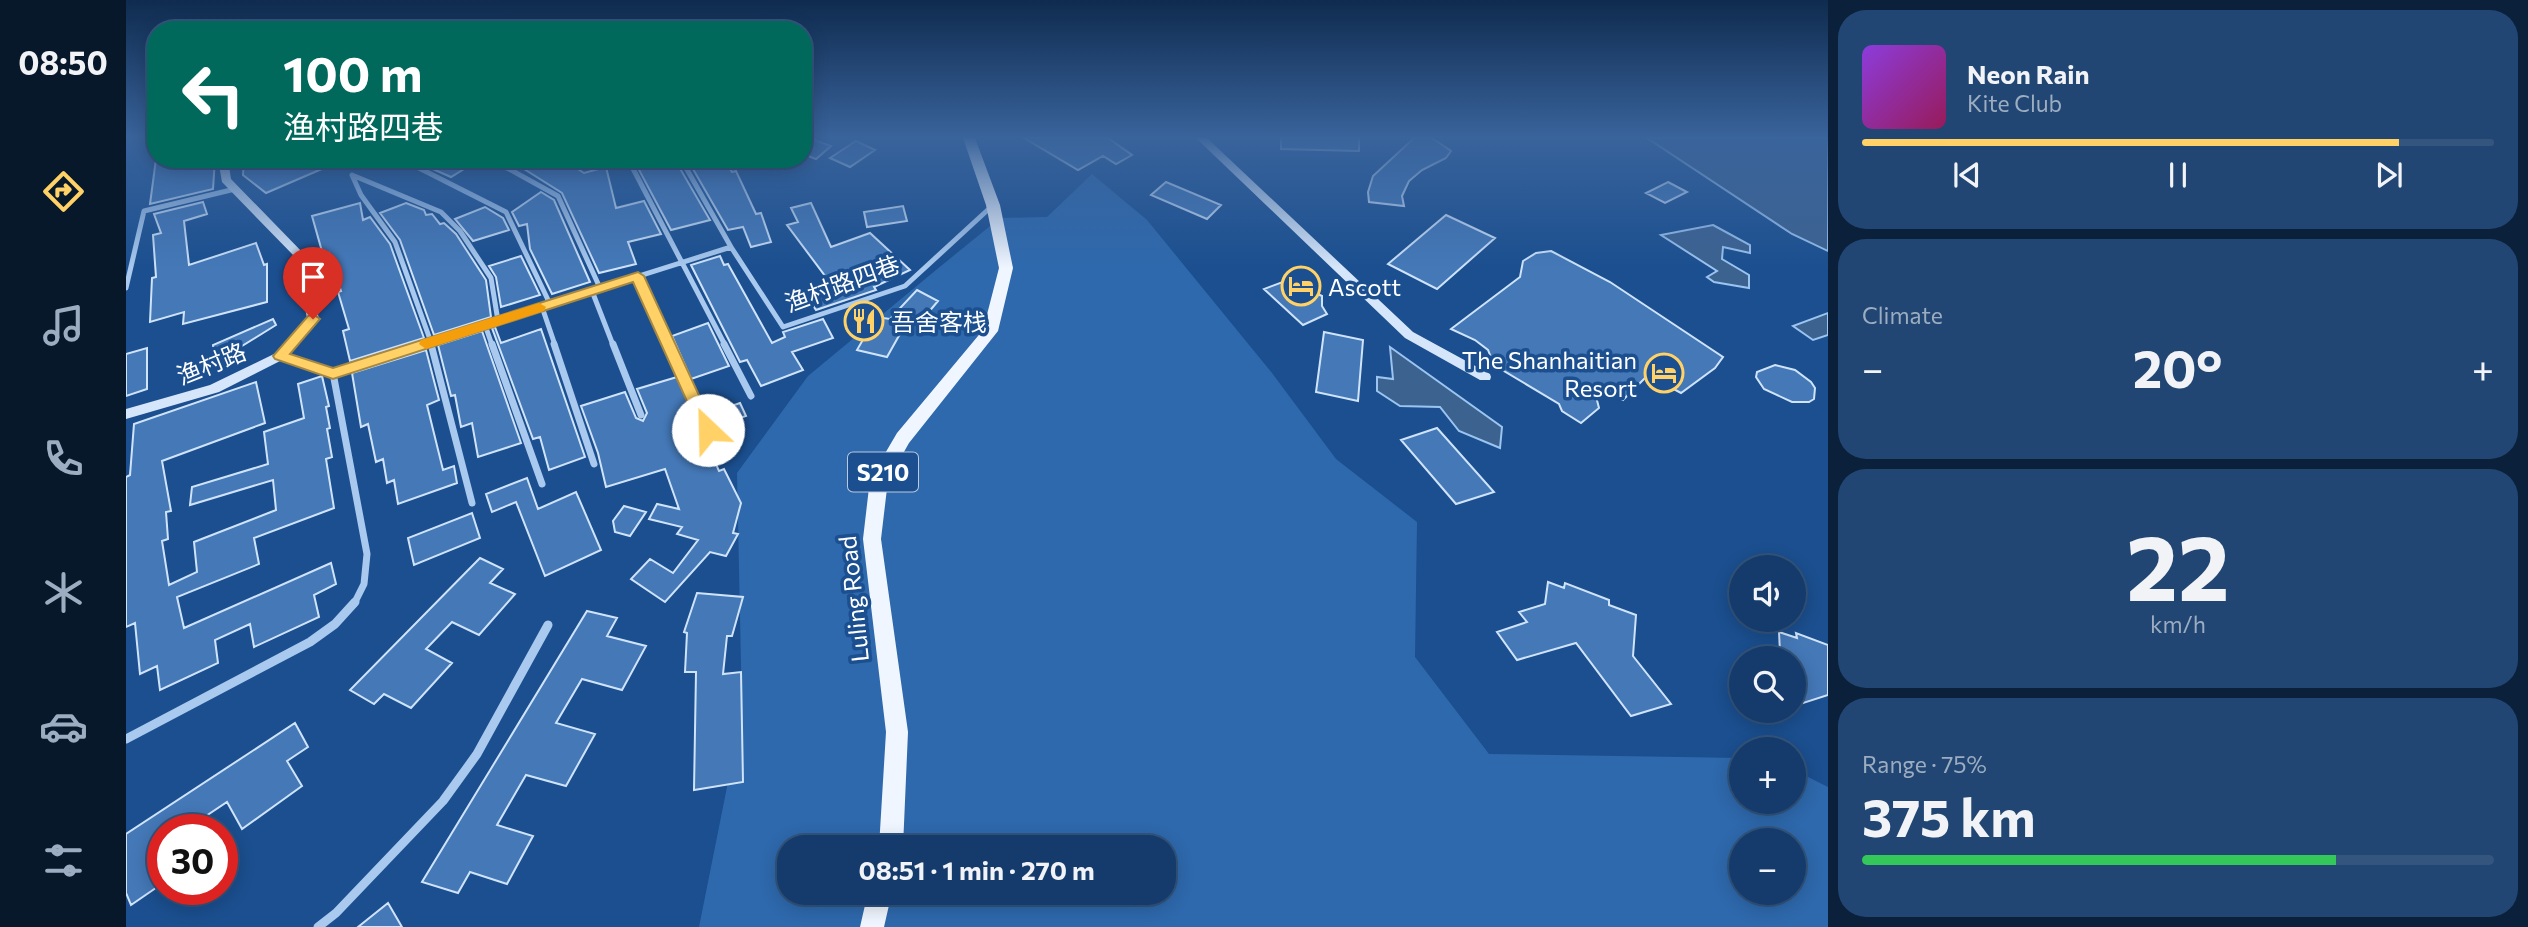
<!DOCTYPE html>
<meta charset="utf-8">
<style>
:root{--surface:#143b6b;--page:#214673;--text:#f1f3f6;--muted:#9dadc1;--line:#33557e;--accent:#ffd166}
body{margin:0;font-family:Commissioner,"Noto Sans SC",sans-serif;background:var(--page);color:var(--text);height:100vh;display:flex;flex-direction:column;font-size:26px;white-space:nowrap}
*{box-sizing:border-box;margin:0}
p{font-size:23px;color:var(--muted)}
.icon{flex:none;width:38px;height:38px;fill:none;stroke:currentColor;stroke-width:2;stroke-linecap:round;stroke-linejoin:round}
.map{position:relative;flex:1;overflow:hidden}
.sheet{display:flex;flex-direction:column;gap:10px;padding:10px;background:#0b203b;width:700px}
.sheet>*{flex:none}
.banner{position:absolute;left:21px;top:21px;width:665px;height:147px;border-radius:28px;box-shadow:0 4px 18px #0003,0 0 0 2px var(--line);background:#00695c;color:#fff;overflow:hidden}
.buttons{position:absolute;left:1603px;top:555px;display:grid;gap:14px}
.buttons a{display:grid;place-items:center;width:77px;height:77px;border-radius:50%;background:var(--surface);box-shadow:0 4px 18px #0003,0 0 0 2px var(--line);font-size:35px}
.speed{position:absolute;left:21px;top:814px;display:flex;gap:14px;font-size:35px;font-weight:700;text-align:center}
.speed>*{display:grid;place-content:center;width:91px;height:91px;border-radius:50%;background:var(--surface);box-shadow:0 4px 18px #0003,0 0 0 2px var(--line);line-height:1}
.speed .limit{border:10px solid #d22;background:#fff;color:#111}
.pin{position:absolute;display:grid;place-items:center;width:60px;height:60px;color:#fff;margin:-72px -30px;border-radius:50% 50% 50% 0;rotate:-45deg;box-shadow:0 0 7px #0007}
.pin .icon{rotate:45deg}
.me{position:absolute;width:77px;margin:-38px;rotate:336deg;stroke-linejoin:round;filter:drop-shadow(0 0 5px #0008)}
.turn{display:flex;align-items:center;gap:24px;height:147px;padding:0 21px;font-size:32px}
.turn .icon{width:91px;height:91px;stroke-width:2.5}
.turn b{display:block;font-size:49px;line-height:60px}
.big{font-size:52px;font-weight:700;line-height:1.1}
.sheet .tile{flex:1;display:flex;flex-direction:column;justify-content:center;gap:10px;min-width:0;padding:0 24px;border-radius:28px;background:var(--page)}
.sheet .dial{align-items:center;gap:0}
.dial b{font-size:91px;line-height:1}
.song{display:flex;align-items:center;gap:21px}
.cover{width:84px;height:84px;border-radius:10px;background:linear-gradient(135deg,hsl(270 70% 55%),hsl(330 70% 35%))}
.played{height:7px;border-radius:4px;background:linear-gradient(90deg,var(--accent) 85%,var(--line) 85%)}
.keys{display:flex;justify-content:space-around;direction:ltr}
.heat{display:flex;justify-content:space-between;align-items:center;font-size:38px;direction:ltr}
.charge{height:10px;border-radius:5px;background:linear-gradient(90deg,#34c759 75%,var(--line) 0)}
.trip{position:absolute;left:651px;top:835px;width:399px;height:70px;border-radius:28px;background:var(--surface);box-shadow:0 4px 18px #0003,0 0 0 2px var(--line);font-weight:700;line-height:70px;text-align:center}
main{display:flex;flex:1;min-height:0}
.menu{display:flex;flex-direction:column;width:126px;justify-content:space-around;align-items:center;background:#08182b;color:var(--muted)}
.menu .icon{width:49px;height:49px}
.menu .current{color:var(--accent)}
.menu b{font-size:32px;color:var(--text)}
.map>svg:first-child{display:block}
</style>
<main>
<nav class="menu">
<b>08:50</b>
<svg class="icon current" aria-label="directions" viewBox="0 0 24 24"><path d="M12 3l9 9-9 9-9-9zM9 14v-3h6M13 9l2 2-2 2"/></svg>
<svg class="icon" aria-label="music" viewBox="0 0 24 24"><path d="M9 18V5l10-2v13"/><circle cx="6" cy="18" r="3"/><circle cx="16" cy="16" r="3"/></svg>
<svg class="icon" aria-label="phone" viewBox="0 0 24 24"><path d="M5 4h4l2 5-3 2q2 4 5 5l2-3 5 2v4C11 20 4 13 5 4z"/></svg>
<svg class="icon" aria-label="climate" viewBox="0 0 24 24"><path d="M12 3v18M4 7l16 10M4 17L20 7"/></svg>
<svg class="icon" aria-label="car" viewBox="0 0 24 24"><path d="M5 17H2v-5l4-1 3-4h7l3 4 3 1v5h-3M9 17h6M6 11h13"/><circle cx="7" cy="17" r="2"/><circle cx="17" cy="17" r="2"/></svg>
<svg class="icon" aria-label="filters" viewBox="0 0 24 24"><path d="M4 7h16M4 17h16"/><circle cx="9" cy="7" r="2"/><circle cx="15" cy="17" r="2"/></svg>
</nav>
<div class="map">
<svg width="1702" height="927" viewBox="0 0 1702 927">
<rect width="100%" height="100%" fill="#1b4f8f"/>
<path fill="#2e69ad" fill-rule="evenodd" d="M966 174 1021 220 1146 373 1210 459 1291 522 1289 657 1363 754 1615 758V802H1668V770L1702 787V927H573L616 712 611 473 682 376 810 270 874 218 921 217ZM1615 840H1668V892H1615ZM663 847H1038V892H663Z"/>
<path fill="#3c6290" stroke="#9cc4f0" stroke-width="2" d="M1521 138H1702V251L1666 234Z
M1587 225 1624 245V253L1597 247 1596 259 1623 275V288L1588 282 1581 277 1591 271 1535 235Z
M1702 313V335L1687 340 1667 326Z
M1264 347 1376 427 1374 448 1333 431 1314 407 1274 406 1251 391V377L1267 379Z"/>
<path fill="#4478b7" stroke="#cfe3fa" stroke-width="2" d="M677 138H683L705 146 690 159 677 154Z
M898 138H982L1006 155 990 164 977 156 952 170Z
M1155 138H1233V151L1155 149Z
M1288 138H1306L1325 151 1320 158 1296 170 1283 181 1276 196 1278 206 1243 202 1242 192 1247 176Z
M730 141 749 150 724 167 704 158Z
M30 159H89L87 189 24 204Z
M118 159H219L140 193 117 175Z
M284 159H351V161L325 177Z
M410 159H436L458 173 480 167 490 208 518 201 535 234 502 242 510 264 473 273 436 193 395 167Z
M534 159H543L547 166 552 165 584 220 545 230 511 166Z
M573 159H598L606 172 610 171 630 214 635 213 645 242 625 247 617 227 602 230 563 162Z
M1040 182 1095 205 1081 219 1025 195Z
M1542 182 1561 192 1539 203 1520 193Z
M415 192 428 200 464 282 426 294 404 249 401 224 393 226 386 212Z
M77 202 81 214 58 221 63 265 130 243 138 265 141 264V302L57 324 58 312 24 322 26 278 30 277 27 235 35 233 28 214Z
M234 203 237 220 244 217 264 244 298 338 224 361 217 331 223 329 212 292 215 291 203 253 197 255 186 216Z
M280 203 298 210 300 215 306 214 314 224 318 223 330 234 360 280 365 317 308 335 274 240 254 213Z
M685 203 705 247 744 233 784 270 748 287 750 290 690 310 681 296 708 288 661 225 672 222 665 208Z
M777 206 781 221 741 227 738 212Z
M359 207 377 218 383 230 347 241 329 219Z
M1320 215 1369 238 1311 289 1262 264Z
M1425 251 1484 282 1597 357 1589 368 1555 393 1522 375 1497 400 1467 385 1473 408 1455 423 1436 411 1433 404 1368 365 1362 350 1349 340 1325 329 1394 277 1397 261 1410 253Z
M395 256 414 295 375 307 370 277 363 266Z
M594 256 598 265 602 264 646 343 659 337 657 332 697 319 707 338 666 352 677 370 635 386 621 360 614 362 565 265Z
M1162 280 1196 296V306L1201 314 1177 325 1138 289Z
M791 290 812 301 796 320 784 316 761 357 731 350 750 317 764 319Z
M147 319 150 325 90 362 87 345Z
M582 323 603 366 565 379 546 336Z
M369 327 375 343 415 329 459 457 423 470 414 437 407 439 366 328Z
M356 331 395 443 352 457 346 423 335 427 329 395 325 396 312 345Z
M1198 332 1237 340 1232 401 1190 392Z
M21 348V389L0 396V354Z
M300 350 313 400 301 405 317 470 328 466 331 483 272 504 268 480 261 483 257 459 250 462 242 424 235 427 226 373Z
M1649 365 1669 370 1685 382 1689 388 1688 399 1683 402H1666L1638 389 1630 377 1631 372Z
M196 376 203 406 200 407 204 428 201 429 206 457 200 459 208 508 128 538 133 564 51 597 58 628 205 563 210 584 188 595 193 617 128 647 124 624 89 640 92 663 34 690 31 666 14 674 9 623 0 627V477L4 475 8 424 130 382 139 423 36 461 45 511 40 512 42 539 36 541 43 585 71 572 68 542 150 510 147 480 64 505 66 487 142 464 138 432 178 418 172 384Z
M551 377 593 471 598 469 615 503 607 533 612 534 600 556 584 552 539 602 505 579 524 559 547 573 572 540 551 534 556 527 523 519 531 504 553 509 539 469 480 487 472 453 455 406 499 392 510 418 517 421 521 413 511 389Z
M614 403 620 416 588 427 582 414Z
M1311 428 1368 492 1330 504 1275 440Z
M401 478 412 509 450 492 475 550 419 576 390 502 366 512 360 494Z
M498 506 520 512 504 536 489 532 487 521Z
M346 513 354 538 288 565 282 538Z
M354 558 377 569 364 583 389 594 353 635 326 622 300 649 326 663 285 708 258 694 248 704 224 690Z
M1422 582 1438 588 1439 583 1483 600V605L1510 615 1507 656 1545 704 1505 716 1450 643 1391 660 1371 632 1401 622 1393 612 1419 604Z
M571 593 617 597 606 636H601L597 674 615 672 617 782 568 790 570 672H559L561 633 558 632Z
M461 611 491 618 481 636 520 646 496 690 456 679 430 723 469 734 440 786 400 775 371 825 407 836 381 884 344 872 332 893 296 882Z
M1653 632 1671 638 1670 633 1702 645V695L1668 706V658L1654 652Z
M169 723 182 747 161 761 176 786 116 829 101 802 59 830H37V883L5 905 0 893V834Z
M262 903 276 927H232Z"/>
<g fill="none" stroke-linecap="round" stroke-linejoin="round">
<path stroke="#a9c9ee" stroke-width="5" d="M356 159 383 169 432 196 474 288
M502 159 599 345
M555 159 605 247
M287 165 380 212 424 304
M226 175 235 195 269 242 306 345
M226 175 315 212 334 231 365 278 372 321
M512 276 544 345
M0 288 18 211 109 189
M466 291 487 345
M416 307 429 345
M359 325 366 345
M294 345 605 247 657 327 779 286 866 206"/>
<path stroke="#a9c9ee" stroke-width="7" d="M305 344 346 503
M366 344 416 484
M428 344 468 464
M487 344 515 415
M543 344 582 430
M598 344 625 396
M154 356 207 373 300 344
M207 373 241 554 238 584 228 604"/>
<path stroke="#a9c9ee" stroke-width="9" d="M0 739 184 642 209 624 229 602
M192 927 210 913 317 801 351 754 422 625"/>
<path fill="#d6e6fa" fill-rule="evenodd" d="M1070 138H1081L1287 332 1364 374 1365 377 1364 380H1354L1279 338Z
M92 159H102L105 179 179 255 193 319 158 359 93 392 0 419V409L84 385 150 353 181 318 168 256 96 182Z"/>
<path fill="#f0f6ff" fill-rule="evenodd" d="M837 138H849L874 205 887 268 872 331 783 443 762 480 755 539 782 732 777 847H753L760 732 737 539 744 479 771 433 857 330 873 268 860 205Z
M742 892H766L758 927H734Z"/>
</g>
<linearGradient id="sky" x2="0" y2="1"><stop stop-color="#0f2b4f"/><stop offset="0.51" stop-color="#39639b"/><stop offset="1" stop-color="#39639b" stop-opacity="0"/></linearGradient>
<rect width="1702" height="268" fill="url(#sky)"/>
<path fill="#ffd166" stroke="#a68842" stroke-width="2" d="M512 272 518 276 589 430 587 434H576L574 430 507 282 207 379 149 359 147 356 182 316 187 314 194 319 164 354 207 368Z"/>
<path fill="#f59e0b" d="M413 303 420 307 418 311 300 349 293 344 295 340Z"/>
<defs>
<symbol id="hotel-ring" viewBox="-11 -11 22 22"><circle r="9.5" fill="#1b4f8f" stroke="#ffd166" stroke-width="1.5"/><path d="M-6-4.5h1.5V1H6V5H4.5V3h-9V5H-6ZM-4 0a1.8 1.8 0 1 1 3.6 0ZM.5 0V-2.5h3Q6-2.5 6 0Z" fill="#ffd166"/></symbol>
<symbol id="restaurant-ring" viewBox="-11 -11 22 22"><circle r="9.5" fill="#1b4f8f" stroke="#ffd166" stroke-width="1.5"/><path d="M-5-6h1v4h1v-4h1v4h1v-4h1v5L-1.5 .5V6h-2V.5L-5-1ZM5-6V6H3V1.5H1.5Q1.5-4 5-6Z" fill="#ffd166"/></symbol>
</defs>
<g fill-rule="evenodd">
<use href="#hotel-ring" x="1153" y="264" width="44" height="44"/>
<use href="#restaurant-ring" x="716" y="299" width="44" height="44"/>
<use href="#hotel-ring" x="1516" y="351" width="44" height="44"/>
</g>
<g text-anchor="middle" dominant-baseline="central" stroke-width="7" stroke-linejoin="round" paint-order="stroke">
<rect fill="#1b4f8f" stroke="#bbcadd" stroke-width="2" x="722" y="452.5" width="70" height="39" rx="5"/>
<g font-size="23" font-weight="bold" fill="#fff">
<text x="757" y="472">S210</text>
</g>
<g font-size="24" fill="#fff" stroke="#1b4f8f">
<text transform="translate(716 283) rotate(-20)">渔村路四巷</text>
<text transform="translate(85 363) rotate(-22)">渔村路</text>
<text transform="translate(727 599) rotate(-96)">Luling Road</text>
</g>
<g font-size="24" fill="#fff" stroke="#1b4f8f" text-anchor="start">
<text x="1202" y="286">Ascott</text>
<text x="765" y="321">吾舍客栈</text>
<text x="1511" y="359" text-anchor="end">The Shanhaitian<tspan x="1511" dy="28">Resort</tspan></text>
</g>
</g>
</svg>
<div class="buttons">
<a><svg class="icon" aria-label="sound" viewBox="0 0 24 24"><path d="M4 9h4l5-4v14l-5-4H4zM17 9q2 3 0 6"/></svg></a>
<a><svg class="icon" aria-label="search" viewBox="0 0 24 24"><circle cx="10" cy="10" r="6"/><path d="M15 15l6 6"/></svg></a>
<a>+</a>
<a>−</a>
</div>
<div class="speed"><div class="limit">30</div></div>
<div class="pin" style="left:187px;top:319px;background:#d93025"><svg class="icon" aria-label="arrive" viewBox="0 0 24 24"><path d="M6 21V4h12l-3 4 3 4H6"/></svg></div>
<svg class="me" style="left:582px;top:430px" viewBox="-20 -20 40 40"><circle r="19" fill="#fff"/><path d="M0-13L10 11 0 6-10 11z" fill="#ffd166"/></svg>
<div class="trip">08:51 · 1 min · 270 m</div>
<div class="banner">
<div class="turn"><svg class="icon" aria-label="left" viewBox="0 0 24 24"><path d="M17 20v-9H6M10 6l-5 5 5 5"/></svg><div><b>100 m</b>渔村路四巷</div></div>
</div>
</div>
<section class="sheet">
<div class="tile">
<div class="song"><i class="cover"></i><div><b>Neon Rain</b><p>Kite Club</p></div></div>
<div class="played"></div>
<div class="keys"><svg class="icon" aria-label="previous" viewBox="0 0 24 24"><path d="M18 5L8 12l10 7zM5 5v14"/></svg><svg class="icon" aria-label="pause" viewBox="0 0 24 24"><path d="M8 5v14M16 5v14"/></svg><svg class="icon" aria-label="next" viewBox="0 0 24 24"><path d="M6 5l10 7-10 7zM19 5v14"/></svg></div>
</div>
<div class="tile"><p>Climate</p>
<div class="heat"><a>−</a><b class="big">20°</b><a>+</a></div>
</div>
<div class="tile dial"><b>22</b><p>km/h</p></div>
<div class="tile"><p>Range · 75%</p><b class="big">375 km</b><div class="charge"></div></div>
</section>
</main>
